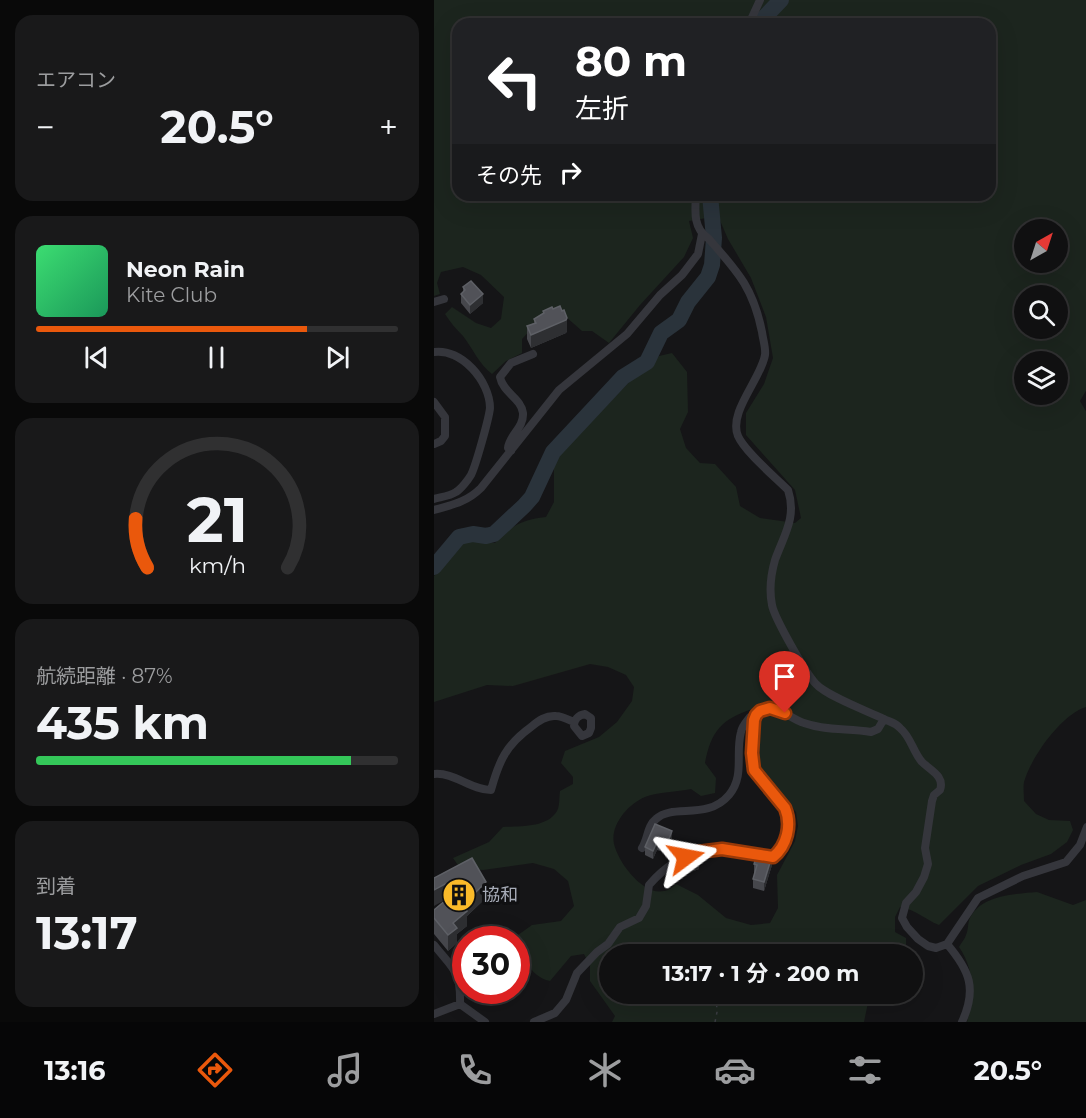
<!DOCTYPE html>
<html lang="ja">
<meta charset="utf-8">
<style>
:root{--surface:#101011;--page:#19191a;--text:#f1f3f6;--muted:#9c9d9f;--line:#303031;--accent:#ea580c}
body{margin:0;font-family:Montserrat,"Noto Sans JP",sans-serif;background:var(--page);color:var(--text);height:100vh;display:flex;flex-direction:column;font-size:22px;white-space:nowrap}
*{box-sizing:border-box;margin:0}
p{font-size:20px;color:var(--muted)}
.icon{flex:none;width:33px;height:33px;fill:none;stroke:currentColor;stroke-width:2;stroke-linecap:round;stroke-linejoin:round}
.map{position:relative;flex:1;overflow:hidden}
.sheet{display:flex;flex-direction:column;gap:15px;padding:15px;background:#090909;width:434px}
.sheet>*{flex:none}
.guide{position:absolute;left:18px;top:18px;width:544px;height:183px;border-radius:18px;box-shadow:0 6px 24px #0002,0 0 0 2px var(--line);background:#202124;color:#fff;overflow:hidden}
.needle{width:39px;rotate:39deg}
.fabs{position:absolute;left:580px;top:219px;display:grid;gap:12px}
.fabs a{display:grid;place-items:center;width:54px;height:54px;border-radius:50%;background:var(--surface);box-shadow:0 6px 24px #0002,0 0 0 2px var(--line);font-size:30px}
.speed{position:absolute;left:18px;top:926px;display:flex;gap:12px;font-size:30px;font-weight:700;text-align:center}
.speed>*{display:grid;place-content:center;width:78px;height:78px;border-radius:50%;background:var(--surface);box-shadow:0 6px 24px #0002,0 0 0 2px var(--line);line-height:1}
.speed .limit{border:9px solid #d22;background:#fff;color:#111}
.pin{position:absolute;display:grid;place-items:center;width:51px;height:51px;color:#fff;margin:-62px -26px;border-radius:50% 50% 50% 0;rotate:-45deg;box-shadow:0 0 6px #0007}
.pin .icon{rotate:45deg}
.me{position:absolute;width:66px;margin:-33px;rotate:77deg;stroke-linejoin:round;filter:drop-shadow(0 0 4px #0008)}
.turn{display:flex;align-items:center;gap:21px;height:126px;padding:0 24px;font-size:27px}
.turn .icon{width:78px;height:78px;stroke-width:2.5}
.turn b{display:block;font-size:42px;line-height:51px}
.then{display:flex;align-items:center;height:57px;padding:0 24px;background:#0003;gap:12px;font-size:22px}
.big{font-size:45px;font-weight:700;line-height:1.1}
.sheet .tile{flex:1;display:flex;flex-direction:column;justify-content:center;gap:9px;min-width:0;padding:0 21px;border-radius:18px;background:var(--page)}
.sheet .dial{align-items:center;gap:0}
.dial svg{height:156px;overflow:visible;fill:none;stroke:var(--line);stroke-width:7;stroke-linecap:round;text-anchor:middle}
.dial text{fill:var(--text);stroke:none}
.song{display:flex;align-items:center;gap:18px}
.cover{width:72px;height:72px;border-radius:9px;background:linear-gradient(135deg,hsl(140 70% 55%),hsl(150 70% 35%))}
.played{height:6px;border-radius:3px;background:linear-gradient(90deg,var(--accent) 75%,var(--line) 75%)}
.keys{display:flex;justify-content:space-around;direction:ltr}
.heat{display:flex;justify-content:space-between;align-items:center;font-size:33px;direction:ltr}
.charge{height:9px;border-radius:4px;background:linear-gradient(90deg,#34c759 87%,var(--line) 0)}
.trip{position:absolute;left:165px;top:944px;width:324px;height:60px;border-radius:30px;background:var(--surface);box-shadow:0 6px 24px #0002,0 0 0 2px var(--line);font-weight:700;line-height:60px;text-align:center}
.tab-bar{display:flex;height:96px;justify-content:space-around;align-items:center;background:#060607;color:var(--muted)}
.tab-bar .icon{width:42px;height:42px}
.tab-bar .on{color:var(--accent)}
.tab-bar b{font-size:27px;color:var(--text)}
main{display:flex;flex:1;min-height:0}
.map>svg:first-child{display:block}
</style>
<main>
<section class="sheet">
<div class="tile"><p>エアコン</p>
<div class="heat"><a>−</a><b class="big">20.5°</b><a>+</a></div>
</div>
<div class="tile">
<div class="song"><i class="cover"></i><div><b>Neon Rain</b><p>Kite Club</p></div></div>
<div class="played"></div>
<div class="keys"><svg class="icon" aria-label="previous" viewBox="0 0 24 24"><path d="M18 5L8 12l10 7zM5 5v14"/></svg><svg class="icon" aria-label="pause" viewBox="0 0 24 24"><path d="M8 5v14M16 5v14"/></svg><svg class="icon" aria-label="next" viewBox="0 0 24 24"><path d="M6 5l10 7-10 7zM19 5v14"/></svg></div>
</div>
<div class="tile dial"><svg viewBox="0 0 100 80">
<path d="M14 69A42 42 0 1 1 86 69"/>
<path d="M14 69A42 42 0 0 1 8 44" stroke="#ea580c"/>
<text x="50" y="56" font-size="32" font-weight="700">21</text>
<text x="50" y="72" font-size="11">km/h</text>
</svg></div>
<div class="tile"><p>航続距離 · 87%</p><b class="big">435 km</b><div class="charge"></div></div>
<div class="tile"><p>到着</p><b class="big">13:17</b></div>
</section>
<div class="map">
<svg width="653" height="1022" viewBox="0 0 653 1022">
<rect width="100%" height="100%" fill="#151517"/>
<path fill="#1c251e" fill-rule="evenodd" d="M0 0H652L653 389 646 401 653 413 652 707C628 714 597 757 590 782 589 787 590 795 590 801L602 814 615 820 636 821 639 830 633 842 617 854 587 865 544 886 505 925C490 919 483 910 466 907L461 917V932L472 938V946L461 954H176V993H436L430 1022H178L181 1016 156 981V966L150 954 137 956 116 981C94 976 89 955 84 935L98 925 127 921 140 906 134 881 120 869 99 863 49 870 26 868 19 858 55 842 69 827C86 826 113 828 123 811 126 806 125 797 126 791L139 784V777L127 763 131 751 165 737 183 722 198 701 200 687 192 675 174 667 156 664 79 686 53 685 0 702V576C12 566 20 545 35 541 42 540 53 543 61 543 77 525 88 520 112 517L120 502V455L149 430 199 378 216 366 225 356 238 353 253 372 254 412 246 429 252 448 266 463 281 464 302 487 306 506 326 518 361 523 367 518 361 490 312 435V413L330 384 339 358 332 317 317 278 294 239 284 216 255 221 259 238 250 257 206 305 175 343 158 331H148L131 316 102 324 88 339V353L72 361 58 374C45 364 39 349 29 336 22 329 16 322 11 314L18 307 42 323 57 328 67 319 70 297 47 275 29 267 7 272 3 283 6 294 0 296ZM24 24H556V195H24ZM591 230H624V262H591ZM591 296H624V328H591ZM591 362H624V394H591ZM318 709 331 716 325 723 324 764 333 778 362 812 364 826 361 841 343 875 344 908 336 923 317 925 292 918 264 895 242 884C239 887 234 891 230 891 209 896 184 862 180 844 176 825 194 804 211 797 224 792 243 792 257 789L267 796 281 793 282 778 271 763C277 731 288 719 318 709Z
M603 892 639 905 652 900V1022H533C540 996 541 970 525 947 527 943 531 939 532 935 535 929 533 922 537 916 549 895 581 894 603 892Z"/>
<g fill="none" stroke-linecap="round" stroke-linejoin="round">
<path stroke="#2a333b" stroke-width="16" d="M324 24 347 0
M0 567 25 537 39 534 52 536 60 534 90 506 98 497 119 452 189 377 213 362 227 333 245 320 254 302 274 277 278 265 280 238 276 195"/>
<path stroke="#3b3d43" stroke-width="1.5" stroke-dasharray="3 4.5" stroke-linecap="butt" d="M281 1022 283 1012 282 993"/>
<path stroke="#35363c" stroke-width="8" d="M315 24 326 0
M262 195C261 211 259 228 274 238 303 271 319 287 328 332 329 340 332 348 331 355 327 379 294 412 304 436 311 452 341 477 354 490 363 517 350 535 341 560 337 574 335 590 338 605 340 617 372 674 382 684 393 696 433 711 450 719 456 722 462 723 466 728 477 737 479 752 488 762 496 770 511 776 506 790L500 795 498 801 491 848 494 864 490 877 482 892 472 903 468 918 473 927 484 939 494 946 502 948 513 944 544 898 589 876 632 862 646 845 653 827
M0 302 10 299
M0 352C27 348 56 381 56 408 55 418 42 465 37 475 34 480 27 489 22 492 16 496 7 497 0 499
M0 402 11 417V436L7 441 0 444
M77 451 74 448C75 435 90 428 89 413 87 398 69 393 66 377L77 363 99 354
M0 510C18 505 33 502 47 488L125 390 193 334 226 295 248 275 264 254 268 234
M151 714 157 718V728L155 733 148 736 140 726C140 720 144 715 151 714Z
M0 774C20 772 37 790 57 790 65 761 72 745 97 727 104 721 112 715 122 716 128 716 135 720 140 722
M208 848C214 839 213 826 222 819 239 803 273 821 295 795 311 776 301 754 307 732 308 726 313 721 316 717L322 715
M513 944C536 971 543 989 528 1022
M0 945C19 969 27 970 26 1004
M0 1014 26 1004 51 1022
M100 1022 121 1013 132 1000 143 973 163 952 174 944 186 927 205 918 212 906 215 885C250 844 286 847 333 858L339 857C348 850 352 840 354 829 358 798 329 793 320 770 315 760 318 747 319 737 319 727 318 718 326 711 344 703 354 718 370 723 392 731 415 728 437 732L444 729 450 719"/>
</g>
<path fill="#46474c" d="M29 287 49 303 36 314 27 303V294L29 293Z
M109 311 133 331 132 333 97 348 93 339V326L100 323V319L109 313Z
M221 824 238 839 234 850 230 848 229 852 223 850 219 859 211 855V847Z
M250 856 265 869 254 873 250 864Z
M38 858 52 898 33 916V926L23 934V943L14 951 0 934V910L11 900 0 878Z
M320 864 338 865 330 891 319 888V879L321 873H320Z"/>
<path fill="#2e2f32" d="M49 294V303L36 314V305Z
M133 318V331L132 333 97 348V335Z
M238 831V839L234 850V842Z
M223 842V850L219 859V851Z
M338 856V865L330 891V882Z
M265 860V869L254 873V865Z
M29 880V895L13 904V888Z
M52 882V898L33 916V926L23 934V943L14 951V935L19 923 29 905Z
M11 884V900L0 906V890Z"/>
<path fill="#515258" stroke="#5e6066" stroke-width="1.5" d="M37 281 49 294 36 305 27 294 31 290 29 287Z
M126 306 128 311 130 310 133 318 132 320 97 335 93 326 102 323 100 319 110 313 109 311 118 307 119 309Z
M221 824 238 831 234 842 230 840 229 844 223 842 219 851 211 847Z
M262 852 265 860 254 865 250 856Z
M325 854 338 856 330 882 319 879 323 865 320 864 323 855Z
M38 858 52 882 29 905 33 911 19 923 23 928 14 935 0 918V910L31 884 29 880 13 888 11 884 0 890V878Z"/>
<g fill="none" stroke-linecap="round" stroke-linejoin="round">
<defs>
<path id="route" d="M252 857 264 852 288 849 339 857C353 846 358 825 351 808L320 770 318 753 320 720 322 715 326 711 336 708 351 713"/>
</defs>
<use href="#route" stroke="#983908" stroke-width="15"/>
<use href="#route" stroke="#ea580c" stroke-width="10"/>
</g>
<defs>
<symbol id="building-disc" viewBox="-11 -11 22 22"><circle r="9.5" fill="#faba29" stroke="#101012"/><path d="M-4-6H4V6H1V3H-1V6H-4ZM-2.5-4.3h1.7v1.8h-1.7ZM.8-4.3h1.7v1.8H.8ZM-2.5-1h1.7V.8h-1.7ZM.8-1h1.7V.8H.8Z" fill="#111"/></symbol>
</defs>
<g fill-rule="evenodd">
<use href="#building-disc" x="6" y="876" width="38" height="38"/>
</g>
<g text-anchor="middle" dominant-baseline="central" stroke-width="6" stroke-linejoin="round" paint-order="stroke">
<g font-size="18" fill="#a6abb7" stroke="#101012" text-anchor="start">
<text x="48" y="895">協和</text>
</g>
</g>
</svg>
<div class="fabs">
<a><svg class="needle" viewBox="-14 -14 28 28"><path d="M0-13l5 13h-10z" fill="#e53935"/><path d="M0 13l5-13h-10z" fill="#9c9d9f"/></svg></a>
<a><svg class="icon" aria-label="search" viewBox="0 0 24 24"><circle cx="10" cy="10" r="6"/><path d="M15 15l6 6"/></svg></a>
<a><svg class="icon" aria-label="layers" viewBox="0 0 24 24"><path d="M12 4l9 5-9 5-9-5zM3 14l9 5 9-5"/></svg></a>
</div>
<div class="speed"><div class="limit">30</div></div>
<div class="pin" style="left:351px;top:713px;background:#d93025"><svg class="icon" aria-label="arrive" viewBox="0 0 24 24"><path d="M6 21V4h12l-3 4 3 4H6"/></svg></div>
<svg class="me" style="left:252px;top:857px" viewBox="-20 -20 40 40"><path d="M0-17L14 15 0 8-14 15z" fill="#ea580c" stroke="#fff" stroke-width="4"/></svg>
<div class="trip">13:17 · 1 分 · 200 m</div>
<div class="guide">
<div class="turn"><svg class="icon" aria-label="left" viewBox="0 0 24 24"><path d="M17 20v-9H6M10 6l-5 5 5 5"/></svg><div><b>80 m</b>左折</div></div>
<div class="then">その先<svg class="icon" aria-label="right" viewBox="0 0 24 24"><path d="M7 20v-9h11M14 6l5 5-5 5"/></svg></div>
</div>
</div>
</main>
<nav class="tab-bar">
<b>13:16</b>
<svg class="icon on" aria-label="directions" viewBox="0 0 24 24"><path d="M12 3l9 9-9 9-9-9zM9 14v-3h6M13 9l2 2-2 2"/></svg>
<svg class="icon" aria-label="music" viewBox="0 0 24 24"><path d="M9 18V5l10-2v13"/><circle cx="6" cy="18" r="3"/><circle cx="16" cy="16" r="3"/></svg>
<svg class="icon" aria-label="phone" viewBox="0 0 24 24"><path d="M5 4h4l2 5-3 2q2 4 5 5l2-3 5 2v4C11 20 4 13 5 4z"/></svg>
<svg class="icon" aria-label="climate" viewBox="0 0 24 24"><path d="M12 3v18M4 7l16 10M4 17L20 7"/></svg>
<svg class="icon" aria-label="car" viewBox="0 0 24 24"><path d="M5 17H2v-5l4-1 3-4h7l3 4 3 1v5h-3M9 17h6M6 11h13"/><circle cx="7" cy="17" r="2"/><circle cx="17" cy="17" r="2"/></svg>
<svg class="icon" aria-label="filters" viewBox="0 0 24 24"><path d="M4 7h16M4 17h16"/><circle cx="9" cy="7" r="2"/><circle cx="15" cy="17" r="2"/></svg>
<b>20.5°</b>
</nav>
